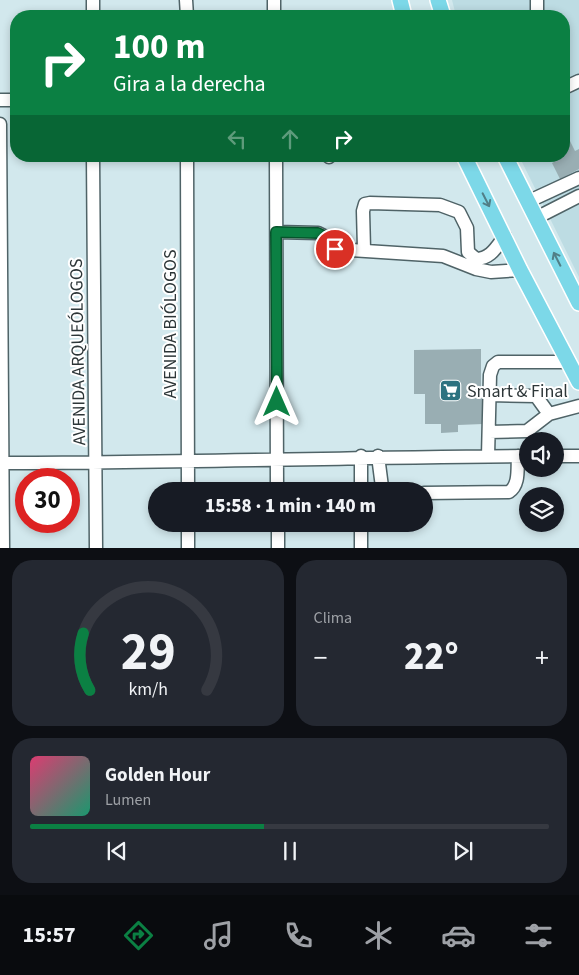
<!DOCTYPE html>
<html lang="es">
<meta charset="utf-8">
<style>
:root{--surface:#171b24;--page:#242831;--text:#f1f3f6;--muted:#9ea1a6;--line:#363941;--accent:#0b8043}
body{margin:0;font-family:"Source Sans 3",sans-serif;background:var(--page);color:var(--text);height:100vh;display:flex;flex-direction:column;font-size:19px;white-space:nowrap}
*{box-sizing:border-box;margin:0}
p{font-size:16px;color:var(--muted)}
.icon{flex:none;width:28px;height:28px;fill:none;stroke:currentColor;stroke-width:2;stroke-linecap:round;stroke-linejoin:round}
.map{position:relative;height:548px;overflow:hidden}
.side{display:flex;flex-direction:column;gap:12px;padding:12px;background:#0d0f14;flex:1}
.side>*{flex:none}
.guide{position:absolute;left:10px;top:10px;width:560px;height:152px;border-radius:20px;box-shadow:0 2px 8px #0003;background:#0b8043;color:#fff;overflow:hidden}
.buttons{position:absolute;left:519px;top:432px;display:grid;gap:10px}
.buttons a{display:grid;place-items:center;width:45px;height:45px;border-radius:50%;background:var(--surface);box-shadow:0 2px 8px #0003;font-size:25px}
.speed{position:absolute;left:15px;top:468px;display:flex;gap:10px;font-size:25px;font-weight:700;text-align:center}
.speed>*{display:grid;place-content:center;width:65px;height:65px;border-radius:50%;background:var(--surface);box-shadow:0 2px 8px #0003;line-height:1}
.speed .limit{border:8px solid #d22;background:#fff;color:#111}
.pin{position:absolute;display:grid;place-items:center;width:42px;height:42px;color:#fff;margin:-21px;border:2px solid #fff;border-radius:50%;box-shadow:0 1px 5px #0007}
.me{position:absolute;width:55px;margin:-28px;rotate:0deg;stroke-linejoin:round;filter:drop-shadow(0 0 4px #0008)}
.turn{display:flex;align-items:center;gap:18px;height:105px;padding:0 20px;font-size:22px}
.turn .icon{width:65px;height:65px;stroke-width:2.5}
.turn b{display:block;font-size:35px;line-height:42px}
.lanes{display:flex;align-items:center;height:48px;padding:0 20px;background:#0003;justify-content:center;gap:25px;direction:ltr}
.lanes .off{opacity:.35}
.big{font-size:38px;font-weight:800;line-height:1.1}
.side .tile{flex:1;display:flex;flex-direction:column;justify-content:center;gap:8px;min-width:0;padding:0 18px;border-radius:20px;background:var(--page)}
.side .dial{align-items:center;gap:0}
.dial svg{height:130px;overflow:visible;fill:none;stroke:var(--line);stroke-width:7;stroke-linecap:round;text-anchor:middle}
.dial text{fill:var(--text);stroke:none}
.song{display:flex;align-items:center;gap:15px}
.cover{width:60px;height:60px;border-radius:8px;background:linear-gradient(135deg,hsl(340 70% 55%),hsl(160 70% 35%))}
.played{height:5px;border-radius:2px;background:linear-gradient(90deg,var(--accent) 45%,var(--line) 45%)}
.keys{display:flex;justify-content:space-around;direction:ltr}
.heat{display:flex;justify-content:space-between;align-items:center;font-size:28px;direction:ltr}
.side .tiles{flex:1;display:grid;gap:12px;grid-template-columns:1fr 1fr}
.tile:last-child{grid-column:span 2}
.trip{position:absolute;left:148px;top:482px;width:285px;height:50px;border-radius:25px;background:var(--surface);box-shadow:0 2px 8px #0003;font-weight:800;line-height:50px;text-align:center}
.tab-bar{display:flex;height:80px;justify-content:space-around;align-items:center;background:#090b0e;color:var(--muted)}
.tab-bar .icon{width:35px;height:35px}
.tab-bar .active{color:var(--accent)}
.tab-bar b{font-size:22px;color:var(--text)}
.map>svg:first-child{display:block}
</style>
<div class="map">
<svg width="579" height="548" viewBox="0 0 579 548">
<rect width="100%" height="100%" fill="#d2e8ed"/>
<path fill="#bddce3" d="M452 0H579V277L519 156H564V16H456Z"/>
<path fill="#99aeb3" d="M564 129 575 151 579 149V169L560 179 552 163 554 162 551 156H564Z
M481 349V388H488V405H482L483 424 458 425V432L441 433V424H425V394H414V350Z"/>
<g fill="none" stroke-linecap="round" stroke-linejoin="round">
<defs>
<path id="minor" d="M93 0V16
M186 0 187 16
M274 0V16
M537 0V16
M564 88 579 81
M0 100H16
M0 124 3 548
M93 156 96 548
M187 156 188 491
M276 156 277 491
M329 157V156
M527 202 579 178
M536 218 579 196
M277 232 318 233 326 237 328 245 335 249 443 256 476 269 491 272 520 270
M364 249 363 211 365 204 370 203 440 205 459 212 467 228 468 252 476 259C491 259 497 246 505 236
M490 395 536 396 549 414
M489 432 527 431 549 414 579 406
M361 456V491
M378 456 382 487 385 491
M488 456 490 375 493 366 498 362H569
M555 456H579
M0 463C176 463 352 457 528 456
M424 493 509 492C520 485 517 468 518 456
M188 524V548
M278 524V548
M361 524V548"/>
<path id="major" d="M400 0 404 16
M438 0 443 16
M464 156 520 270 579 382
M505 156 579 303"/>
</defs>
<use href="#minor" stroke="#4f6367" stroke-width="15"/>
<use href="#major" stroke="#fff" stroke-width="18"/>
<use href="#minor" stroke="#fff" stroke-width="12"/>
<use href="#major" stroke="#7cd8e8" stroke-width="15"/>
</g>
<defs><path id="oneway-shaft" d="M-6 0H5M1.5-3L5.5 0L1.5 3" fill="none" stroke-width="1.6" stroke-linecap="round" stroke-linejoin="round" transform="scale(1.25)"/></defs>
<g stroke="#517f87">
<use href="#oneway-shaft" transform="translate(486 200) rotate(63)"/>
<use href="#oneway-shaft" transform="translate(557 259) rotate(-117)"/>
</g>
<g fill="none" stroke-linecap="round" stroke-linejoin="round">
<defs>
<path id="route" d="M277 402 276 232 318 233 326 237 328 244 335 249"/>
</defs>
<use href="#route" stroke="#07532c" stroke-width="12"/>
<use href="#route" stroke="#0b8043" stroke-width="9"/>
</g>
<defs>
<symbol id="supermarket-square" viewBox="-11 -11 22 22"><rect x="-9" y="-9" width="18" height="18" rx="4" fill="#2d7280" stroke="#fff"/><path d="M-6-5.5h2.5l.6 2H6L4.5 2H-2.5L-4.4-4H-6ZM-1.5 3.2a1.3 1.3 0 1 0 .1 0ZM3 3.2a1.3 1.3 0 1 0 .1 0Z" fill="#fff"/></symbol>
</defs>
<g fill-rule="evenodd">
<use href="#supermarket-square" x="438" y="378" width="25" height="25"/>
</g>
<g text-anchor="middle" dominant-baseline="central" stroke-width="4" stroke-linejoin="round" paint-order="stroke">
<g font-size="18" fill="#2d3638" stroke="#fff">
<text transform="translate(170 324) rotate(-90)">AVENIDA BIÓLOGOS</text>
<text transform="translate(78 352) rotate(-91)">AVENIDA ARQUEÓLOGOS</text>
</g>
<g font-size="18" fill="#2d3638" stroke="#fff" text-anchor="start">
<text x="467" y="391">Smart &amp; Final</text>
</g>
</g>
</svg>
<div class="buttons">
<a><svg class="icon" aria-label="sound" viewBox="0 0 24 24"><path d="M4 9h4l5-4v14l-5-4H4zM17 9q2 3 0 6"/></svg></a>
<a><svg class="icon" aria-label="layers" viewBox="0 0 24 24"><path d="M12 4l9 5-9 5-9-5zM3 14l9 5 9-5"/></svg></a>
</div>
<div class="speed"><div class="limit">30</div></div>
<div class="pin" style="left:335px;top:249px;background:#d93025"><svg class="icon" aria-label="arrive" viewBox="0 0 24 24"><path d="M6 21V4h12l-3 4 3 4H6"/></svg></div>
<svg class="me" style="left:277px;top:402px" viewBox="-20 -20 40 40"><path d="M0-17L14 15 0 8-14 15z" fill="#0b8043" stroke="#fff" stroke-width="4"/></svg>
<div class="trip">15:58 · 1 min · 140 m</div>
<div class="guide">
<div class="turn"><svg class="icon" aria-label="right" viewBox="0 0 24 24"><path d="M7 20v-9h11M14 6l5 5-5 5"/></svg><div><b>100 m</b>Gira a la derecha</div></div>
<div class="lanes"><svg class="icon off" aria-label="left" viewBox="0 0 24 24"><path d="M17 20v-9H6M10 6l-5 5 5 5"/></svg><svg class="icon off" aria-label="ahead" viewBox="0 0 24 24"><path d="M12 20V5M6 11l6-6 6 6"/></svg><svg class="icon" aria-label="right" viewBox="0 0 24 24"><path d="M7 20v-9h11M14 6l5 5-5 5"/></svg></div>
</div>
</div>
<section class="side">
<div class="tiles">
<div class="tile dial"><svg viewBox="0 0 100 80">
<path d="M14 69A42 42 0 1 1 86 69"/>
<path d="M14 69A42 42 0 0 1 10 34" stroke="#0b8043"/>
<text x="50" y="56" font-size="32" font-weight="700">29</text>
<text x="50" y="72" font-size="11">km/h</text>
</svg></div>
<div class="tile"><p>Clima</p>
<div class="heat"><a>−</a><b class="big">22°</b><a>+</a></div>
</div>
<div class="tile">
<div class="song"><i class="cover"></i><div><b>Golden Hour</b><p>Lumen</p></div></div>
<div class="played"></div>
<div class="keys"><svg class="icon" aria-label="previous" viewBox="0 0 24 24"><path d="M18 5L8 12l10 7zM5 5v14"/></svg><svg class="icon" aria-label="pause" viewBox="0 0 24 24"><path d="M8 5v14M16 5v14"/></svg><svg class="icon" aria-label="next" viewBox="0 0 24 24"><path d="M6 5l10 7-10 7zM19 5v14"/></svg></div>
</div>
</div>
</section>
<nav class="tab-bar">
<b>15:57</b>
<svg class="icon active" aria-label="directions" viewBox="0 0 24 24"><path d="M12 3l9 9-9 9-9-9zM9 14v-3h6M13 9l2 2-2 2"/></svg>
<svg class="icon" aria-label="music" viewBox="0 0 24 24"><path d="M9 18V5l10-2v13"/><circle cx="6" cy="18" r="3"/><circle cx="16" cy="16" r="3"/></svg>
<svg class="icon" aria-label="phone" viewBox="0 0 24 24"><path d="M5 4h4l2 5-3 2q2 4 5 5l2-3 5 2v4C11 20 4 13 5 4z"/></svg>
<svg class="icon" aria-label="climate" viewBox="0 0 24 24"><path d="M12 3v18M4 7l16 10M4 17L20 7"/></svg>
<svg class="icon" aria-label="car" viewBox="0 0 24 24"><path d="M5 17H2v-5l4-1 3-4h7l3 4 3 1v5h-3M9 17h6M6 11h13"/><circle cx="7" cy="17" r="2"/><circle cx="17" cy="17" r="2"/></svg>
<svg class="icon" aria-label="filters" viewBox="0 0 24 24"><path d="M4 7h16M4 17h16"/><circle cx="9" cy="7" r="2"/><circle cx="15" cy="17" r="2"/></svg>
</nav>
